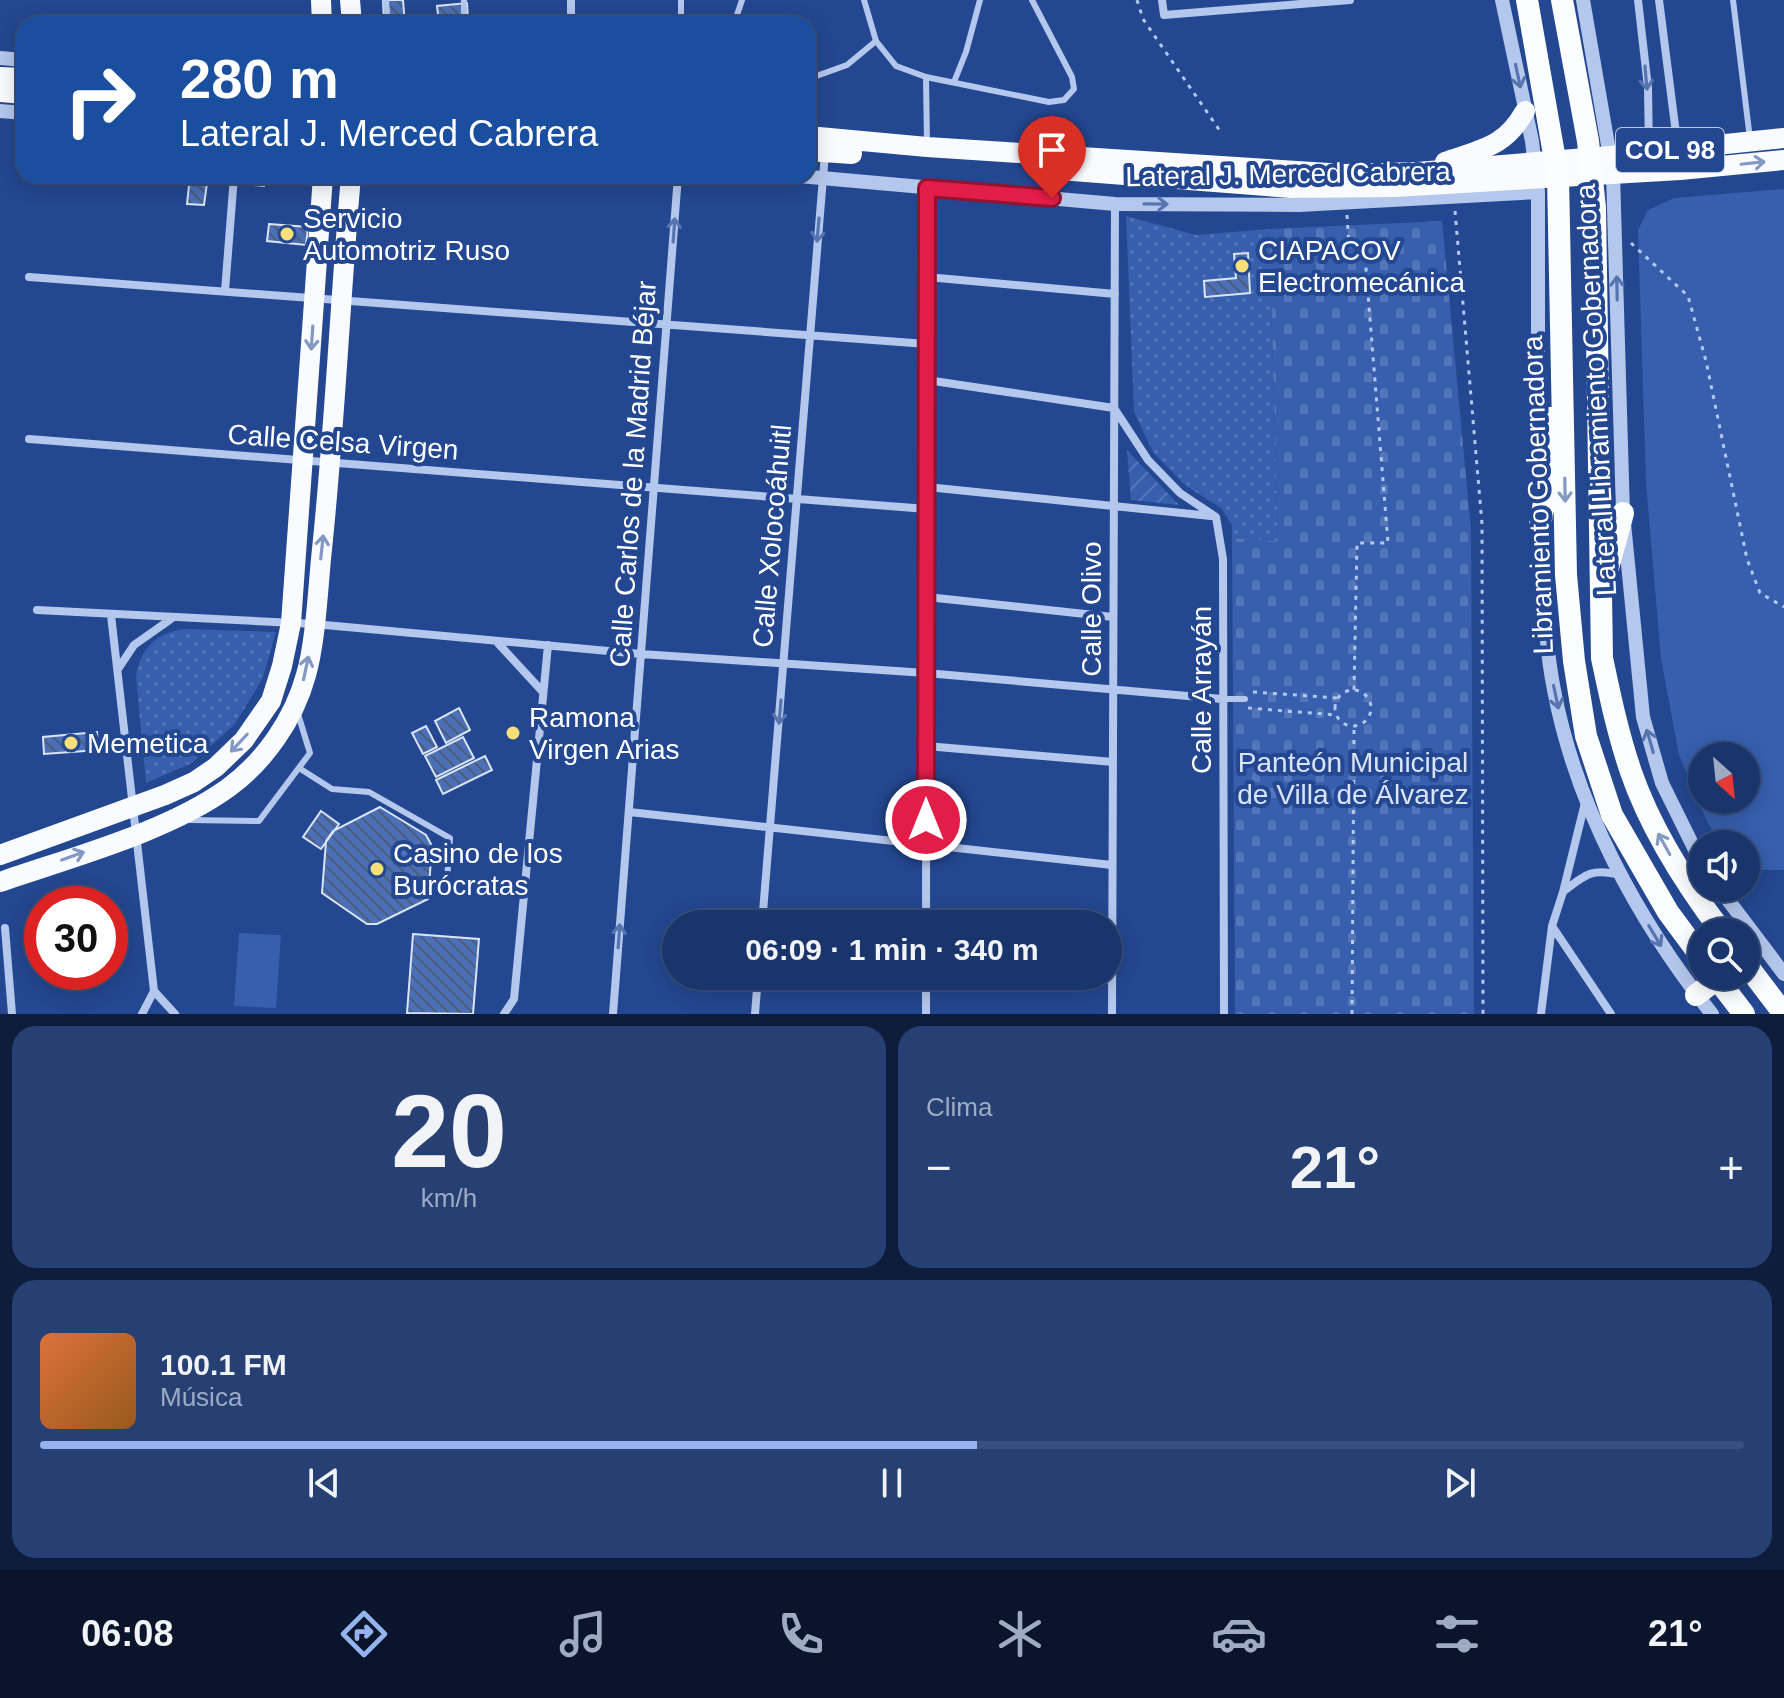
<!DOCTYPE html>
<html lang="es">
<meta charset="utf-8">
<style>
:root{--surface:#1a356c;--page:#274074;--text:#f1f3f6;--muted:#9fabc2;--line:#38507f;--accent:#95b2f1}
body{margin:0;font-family:Helvetica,sans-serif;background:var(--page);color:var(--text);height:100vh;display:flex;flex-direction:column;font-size:30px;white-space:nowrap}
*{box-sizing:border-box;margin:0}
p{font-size:26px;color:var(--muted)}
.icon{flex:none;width:44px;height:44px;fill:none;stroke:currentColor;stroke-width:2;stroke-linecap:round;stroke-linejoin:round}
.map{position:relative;height:1014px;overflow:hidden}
.side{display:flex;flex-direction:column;gap:12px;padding:12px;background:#0e1d3b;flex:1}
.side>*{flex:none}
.banner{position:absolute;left:16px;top:16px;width:800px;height:168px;border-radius:24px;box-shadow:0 4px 20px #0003,0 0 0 2px var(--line);background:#1a4fa0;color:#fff;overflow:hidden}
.needle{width:52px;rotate:153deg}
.tools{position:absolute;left:1688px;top:742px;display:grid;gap:16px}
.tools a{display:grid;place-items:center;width:72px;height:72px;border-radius:50%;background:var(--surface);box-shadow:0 4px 20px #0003,0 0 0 2px var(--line);font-size:40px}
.speed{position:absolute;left:24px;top:886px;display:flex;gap:16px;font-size:40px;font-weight:700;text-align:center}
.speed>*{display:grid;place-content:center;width:104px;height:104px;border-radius:50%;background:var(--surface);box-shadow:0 4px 20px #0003,0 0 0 2px var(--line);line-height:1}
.speed .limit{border:12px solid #d22;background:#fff;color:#111}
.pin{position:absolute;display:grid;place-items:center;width:68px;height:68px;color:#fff;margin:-82px -34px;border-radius:50% 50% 50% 0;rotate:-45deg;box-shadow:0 0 8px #0007}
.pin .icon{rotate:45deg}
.me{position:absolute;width:88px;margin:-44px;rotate:0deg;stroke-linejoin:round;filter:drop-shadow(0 0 6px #0008)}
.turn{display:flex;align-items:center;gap:28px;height:168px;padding:0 32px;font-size:36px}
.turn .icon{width:104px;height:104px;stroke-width:2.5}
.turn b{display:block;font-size:56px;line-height:68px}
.big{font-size:60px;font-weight:600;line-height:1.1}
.side .widget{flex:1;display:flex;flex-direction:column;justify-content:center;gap:12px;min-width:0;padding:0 28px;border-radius:24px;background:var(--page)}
.side .dial{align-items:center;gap:0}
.dial b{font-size:104px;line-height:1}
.song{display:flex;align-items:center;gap:24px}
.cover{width:96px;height:96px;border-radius:12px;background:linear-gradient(135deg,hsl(20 70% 55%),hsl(30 70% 35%))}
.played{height:8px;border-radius:4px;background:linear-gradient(90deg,var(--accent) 55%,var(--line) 55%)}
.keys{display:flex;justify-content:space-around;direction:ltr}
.heat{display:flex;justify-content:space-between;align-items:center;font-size:44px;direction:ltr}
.side .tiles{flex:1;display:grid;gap:12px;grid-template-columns:1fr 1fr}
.widget:last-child{grid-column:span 2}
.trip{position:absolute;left:662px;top:910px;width:460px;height:80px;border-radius:40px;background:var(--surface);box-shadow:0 4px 20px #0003,0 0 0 2px var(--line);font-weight:600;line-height:80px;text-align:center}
.dock{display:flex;height:128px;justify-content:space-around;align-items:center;background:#0a152b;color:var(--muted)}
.dock .icon{width:56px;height:56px}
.dock .selected{color:var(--accent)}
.dock b{font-size:36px;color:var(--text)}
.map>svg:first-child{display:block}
</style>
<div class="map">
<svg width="1784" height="1014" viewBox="0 0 1784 1014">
<defs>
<pattern id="cemetery-stones" width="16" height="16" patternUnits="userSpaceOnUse" patternTransform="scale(2)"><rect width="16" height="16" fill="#375fad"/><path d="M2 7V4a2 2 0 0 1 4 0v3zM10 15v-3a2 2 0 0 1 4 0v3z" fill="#5577b9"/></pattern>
<pattern id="park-dots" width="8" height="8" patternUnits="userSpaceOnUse" patternTransform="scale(2)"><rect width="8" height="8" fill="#375fad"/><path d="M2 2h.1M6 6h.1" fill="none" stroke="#5577b9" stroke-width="1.8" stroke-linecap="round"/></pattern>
<pattern id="garden-furrows" width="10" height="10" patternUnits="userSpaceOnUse" patternTransform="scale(2)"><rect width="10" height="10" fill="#375fad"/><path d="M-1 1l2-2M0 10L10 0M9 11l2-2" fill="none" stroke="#5577b9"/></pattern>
<pattern id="building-back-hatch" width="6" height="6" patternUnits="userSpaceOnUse" patternTransform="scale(2)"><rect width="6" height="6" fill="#4b70b7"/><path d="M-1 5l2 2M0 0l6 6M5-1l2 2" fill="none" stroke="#4c5c7c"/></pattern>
</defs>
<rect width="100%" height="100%" fill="#234790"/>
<path fill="#375fad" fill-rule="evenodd" d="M1784 189V870H1746V844H1720L1706 819 1679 755 1661 659 1646 483 1638 230 1648 210 1674 198ZM1702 756H1746V800H1702Z
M239 933 281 935 276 1008 234 1006Z"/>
<path fill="url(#cemetery-stones)" d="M1442 221 1471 530 1474 1014H1235L1232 538 1278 541 1269 229Z"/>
<path fill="url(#park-dots)" d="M1126 216 1196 235 1269 229 1278 541 1232 538V525L1221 508 1186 486 1153 452 1134 412Z
M186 629 276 632 263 678 235 724 192 763 146 783 136 677C140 648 157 632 186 629Z"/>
<path fill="url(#garden-furrows)" d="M1127 450 1179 505 1131 500Z"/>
<path fill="url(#building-back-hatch)" stroke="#d9e4f9" stroke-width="2" d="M383 0H403L405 24H384Z
M467 3 468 20 439 23 437 6Z
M190 176H208L204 205 187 204Z
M244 176H265L264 186 243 184Z
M269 224 308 227 306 245 267 241Z
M1248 253 1250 293 1205 297 1204 281 1236 278 1234 254Z
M459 708 470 730 446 743 435 721Z
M426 726 437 747 423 754 412 733Z
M97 732 98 750 44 754 43 737Z
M463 737 474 758 436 777 425 756Z
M485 756 492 770 443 794 436 780Z
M380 807 426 835 432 846 428 899 377 924H367L322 893 326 841 333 831Z
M321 811 339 824 321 849 303 837Z
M413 934 479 939 473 1014 407 1013Z"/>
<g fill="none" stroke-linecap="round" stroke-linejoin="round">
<path stroke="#b4c7ec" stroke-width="3" stroke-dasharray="4 6" stroke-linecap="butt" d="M1137 0 1143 19 1220 131
M1455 211 1482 524 1483 1014
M1347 215 1349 246 1364 244 1388 543H1357L1354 690
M1631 243 1688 296 1706 361 1747 559 1760 593 1784 607
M1335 708a18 18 0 1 1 36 0a18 18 0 1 1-36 0Z
M1253 692 1338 698
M1248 708 1336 715
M1352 1014 1354 727"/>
<path stroke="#b4c7ec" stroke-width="6" d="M386 0 388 24
M681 0V24
M864 0 876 41 896 66 926 77 927 144
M1733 0 1750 139
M464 24V0
M734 24 742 0
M926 77 1049 102 1064 100 1074 89 1072 77 1032 0
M808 79 847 65 876 41
M954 82 966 52 980 0
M1222 699H1245
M299 768 332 789 369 792 450 838 446 895
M188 820 259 821 310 753 298 714"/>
<path stroke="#b4c7ec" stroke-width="8" d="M1162 0 1164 15 1350 0
M1638 0 1648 88 1649 151
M1659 0 1678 149
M571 24V0
M29 277 927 344
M927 277 1115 294
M225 291 234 176
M927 380 1114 408 1148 460 1180 493 1216 517 1223 559 1224 1014
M29 439 927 509
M927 487 1211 516
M927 597 1113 617
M37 610 314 624 641 654 926 673 1222 699
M111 615 154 991
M496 641 542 691
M118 669 134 645 171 619
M926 746 1113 762
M629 812 1112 865
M1564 891C1586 874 1592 868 1620 875
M762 924 825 153
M926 924 927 188
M1552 926 1611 1014
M5 928 12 1014
M1082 976 1112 980
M154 991 175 1014
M142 1014 154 991
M504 1014 514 999 548 645
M613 1014 678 176
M755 1014 758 976
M926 1014V976
M1112 1014 1115 204
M1541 1014 1552 926 1563 892 1585 803"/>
<path stroke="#b4c7ec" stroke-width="14" d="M1502 0 1532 141 1538 192V488
M1583 0 1613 174 1623 513 1643 717 1662 783 1702 864
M0 58 24 60
M0 111 24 113
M799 176 1115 204 1299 205 1538 192
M1540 521C1544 577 1543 635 1554 690 1576 807 1638 921 1712 1014
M1719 888 1784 974"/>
<path stroke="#f9fbff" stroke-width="20" d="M321 0 322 24
M350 0 352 24
M0 77 24 78
M0 92 24 94
M808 136 927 147 1344 174 1417 172 1610 156 1784 138
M808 151 852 154
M1445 162C1482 149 1505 147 1525 111
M1047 169 1291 188 1395 187 1680 170 1784 160
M0 855 165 795 194 782 216 767 244 740 271 701 282 666 291 623 323 176
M0 882C72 857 167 832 228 788 265 761 294 719 306 675 316 641 318 586 322 549 335 425 340 300 351 176"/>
<path stroke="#fcfdff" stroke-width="22" d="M1527 0 1558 177 1566 575 1574 661 1586 736 1612 815 1668 912 1702 958
M1562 0 1588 141 1595 208 1602 658C1610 696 1618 734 1631 772 1651 830 1685 883 1722 932
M1540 526 1548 479 1550 418
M1608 568 1623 513
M1746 964 1784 1014
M1715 976 1744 1014
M1696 995 1717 979"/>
</g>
<defs><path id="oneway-shaft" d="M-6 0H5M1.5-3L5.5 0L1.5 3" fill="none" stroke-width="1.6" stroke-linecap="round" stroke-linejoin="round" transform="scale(2)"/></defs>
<g stroke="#5674b0">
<use href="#oneway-shaft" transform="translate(1518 76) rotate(78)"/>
<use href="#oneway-shaft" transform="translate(1646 78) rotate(85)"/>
<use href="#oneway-shaft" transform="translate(1156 204) rotate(1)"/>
<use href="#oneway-shaft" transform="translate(674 230) rotate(-86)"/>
<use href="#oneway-shaft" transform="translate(818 230) rotate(95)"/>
<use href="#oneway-shaft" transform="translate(1617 288) rotate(-91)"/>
<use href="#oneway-shaft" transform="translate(1556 697) rotate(78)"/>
<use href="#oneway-shaft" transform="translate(780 712) rotate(95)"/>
<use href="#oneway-shaft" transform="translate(1650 741) rotate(-106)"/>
<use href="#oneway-shaft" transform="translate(619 936) rotate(-86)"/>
<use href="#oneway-shaft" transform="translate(1655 936) rotate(59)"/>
</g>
<g stroke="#8398c2">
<use href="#oneway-shaft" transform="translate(1753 163) rotate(-6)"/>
<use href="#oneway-shaft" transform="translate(312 338) rotate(94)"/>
<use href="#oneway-shaft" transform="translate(322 547) rotate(-84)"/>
<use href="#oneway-shaft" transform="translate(306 668) rotate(-78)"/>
<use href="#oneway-shaft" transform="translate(239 743) rotate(133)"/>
<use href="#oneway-shaft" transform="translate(73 856) rotate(-20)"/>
</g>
<g stroke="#8599c2">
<use href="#oneway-shaft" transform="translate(1565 490) rotate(89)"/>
<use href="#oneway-shaft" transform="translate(1664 844) rotate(-119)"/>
</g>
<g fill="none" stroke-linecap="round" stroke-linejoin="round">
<defs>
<path id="route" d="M926 820 927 188 1052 198"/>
</defs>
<use href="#route" stroke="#92132f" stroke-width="20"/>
<use href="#route" stroke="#e11d48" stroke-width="14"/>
</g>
<g fill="#f7e077" stroke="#234790" stroke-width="3">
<circle cx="287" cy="234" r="8"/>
<circle cx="1242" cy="266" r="8"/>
<circle cx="513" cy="733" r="8"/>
<circle cx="71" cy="743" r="8"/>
<circle cx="377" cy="869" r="8"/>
</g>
<g text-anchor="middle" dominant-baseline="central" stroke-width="8" stroke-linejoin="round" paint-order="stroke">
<rect fill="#234790" stroke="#bdc8de" stroke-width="2" x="1616" y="128" width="108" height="44" rx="6"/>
<g font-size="26" font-weight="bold" fill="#fff">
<text x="1670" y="150">COL 98</text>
</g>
<g font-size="28" fill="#fff" stroke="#234790">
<text transform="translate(1288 174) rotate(-1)">Lateral J. Merced Cabrera</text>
<text transform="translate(1596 390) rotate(-93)">Lateral Libramiento Gobernadora</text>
<text transform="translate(343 442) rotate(4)">Calle Celsa Virgen</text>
<text transform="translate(633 474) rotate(-86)">Calle Carlos de la Madrid Béjar</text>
<text transform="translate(1538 495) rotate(-92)">Libramiento Gobernadora</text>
<text transform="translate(772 536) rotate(-85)">Calle Xolocoáhuitl</text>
<text transform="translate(1091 609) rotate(-90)">Calle Olivo</text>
<text transform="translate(1201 690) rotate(-90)">Calle Arrayán</text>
</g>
<g font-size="28" fill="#fff" stroke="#234790" text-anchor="start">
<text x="303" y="218">Servicio<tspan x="303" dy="32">Automotriz Ruso</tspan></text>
<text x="1258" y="250">CIAPACOV<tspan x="1258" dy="32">Electromecánica</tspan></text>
<text x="529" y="717">Ramona<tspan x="529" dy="32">Virgen Arias</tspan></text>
<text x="87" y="743">Memetica</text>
<text x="393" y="853">Casino de los<tspan x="393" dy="32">Burócratas</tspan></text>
</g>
<g font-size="28" fill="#d9e4f9" stroke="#234790">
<text x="1353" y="762">Panteón Municipal<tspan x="1353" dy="32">de Villa de Álvarez</tspan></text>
</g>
</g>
</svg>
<div class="tools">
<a><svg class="needle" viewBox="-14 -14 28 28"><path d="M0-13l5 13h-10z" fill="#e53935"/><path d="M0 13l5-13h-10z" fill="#9fabc2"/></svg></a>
<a><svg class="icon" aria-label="sound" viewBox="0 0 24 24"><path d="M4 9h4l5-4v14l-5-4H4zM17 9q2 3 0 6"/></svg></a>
<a><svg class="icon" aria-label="search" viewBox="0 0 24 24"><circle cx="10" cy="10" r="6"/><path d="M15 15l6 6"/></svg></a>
</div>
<div class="speed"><div class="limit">30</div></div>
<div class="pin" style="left:1052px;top:198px;background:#d93025"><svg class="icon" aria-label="arrive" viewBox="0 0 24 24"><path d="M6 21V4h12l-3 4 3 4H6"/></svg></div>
<svg class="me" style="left:926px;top:820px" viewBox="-20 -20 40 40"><circle r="17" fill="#e11d48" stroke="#fff" stroke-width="3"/><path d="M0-11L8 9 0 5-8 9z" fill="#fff"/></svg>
<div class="trip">06:09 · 1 min · 340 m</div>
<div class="banner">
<div class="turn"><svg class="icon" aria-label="right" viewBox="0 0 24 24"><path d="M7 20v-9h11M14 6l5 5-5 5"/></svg><div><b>280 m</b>Lateral J. Merced Cabrera</div></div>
</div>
</div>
<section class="side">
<div class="tiles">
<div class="widget dial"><b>20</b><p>km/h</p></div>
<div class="widget"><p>Clima</p>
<div class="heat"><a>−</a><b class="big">21°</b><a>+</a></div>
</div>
<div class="widget">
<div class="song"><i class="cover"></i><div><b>100.1 FM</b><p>Música</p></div></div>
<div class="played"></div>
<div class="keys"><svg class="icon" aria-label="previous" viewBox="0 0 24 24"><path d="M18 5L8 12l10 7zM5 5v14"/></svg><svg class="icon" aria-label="pause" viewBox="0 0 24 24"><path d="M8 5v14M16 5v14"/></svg><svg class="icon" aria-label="next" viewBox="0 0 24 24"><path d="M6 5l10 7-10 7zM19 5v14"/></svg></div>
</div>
</div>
</section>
<nav class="dock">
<b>06:08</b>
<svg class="icon selected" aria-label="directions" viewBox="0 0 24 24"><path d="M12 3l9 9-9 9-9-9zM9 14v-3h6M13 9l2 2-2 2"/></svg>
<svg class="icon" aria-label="music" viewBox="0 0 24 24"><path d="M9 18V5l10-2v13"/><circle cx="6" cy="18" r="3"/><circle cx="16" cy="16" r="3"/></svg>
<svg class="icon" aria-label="phone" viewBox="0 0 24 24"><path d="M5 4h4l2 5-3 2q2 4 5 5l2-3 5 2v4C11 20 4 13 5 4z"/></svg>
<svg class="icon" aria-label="climate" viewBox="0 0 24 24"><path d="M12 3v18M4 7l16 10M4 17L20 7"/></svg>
<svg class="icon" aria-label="car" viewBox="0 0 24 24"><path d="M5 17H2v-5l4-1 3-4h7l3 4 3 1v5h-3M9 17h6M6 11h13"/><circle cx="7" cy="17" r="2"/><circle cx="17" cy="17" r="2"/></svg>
<svg class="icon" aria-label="filters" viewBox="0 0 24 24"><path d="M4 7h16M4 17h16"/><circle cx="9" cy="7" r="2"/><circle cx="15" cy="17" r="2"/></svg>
<b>21°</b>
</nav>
